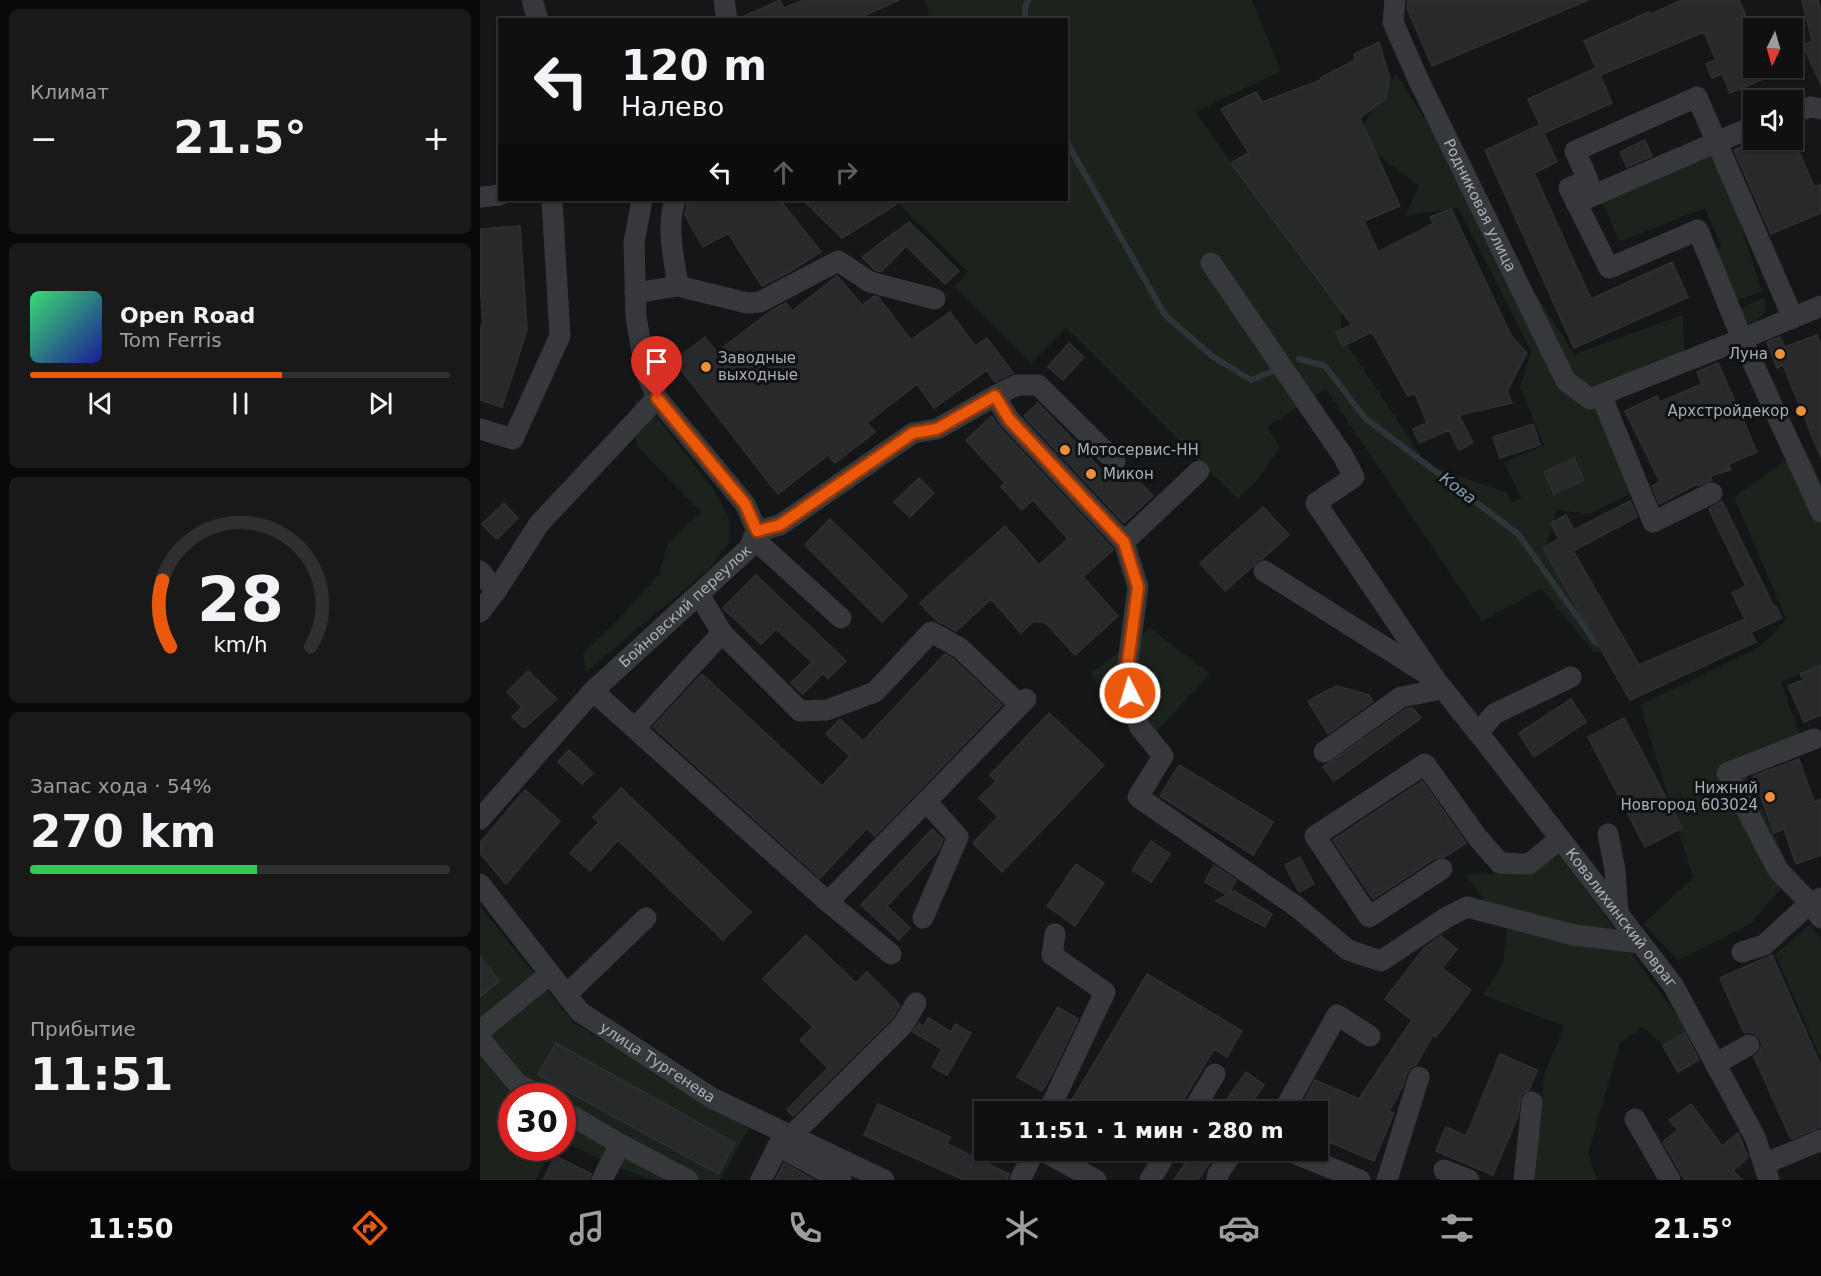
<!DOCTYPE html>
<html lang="ru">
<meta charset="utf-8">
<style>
:root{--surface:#101011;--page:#19191a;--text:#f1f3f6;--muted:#9c9d9f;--line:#303031;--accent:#ea580c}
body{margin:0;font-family:"DejaVu Sans",sans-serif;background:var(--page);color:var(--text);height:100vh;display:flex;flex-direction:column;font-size:22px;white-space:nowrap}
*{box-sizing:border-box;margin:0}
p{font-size:20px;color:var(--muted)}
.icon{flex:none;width:33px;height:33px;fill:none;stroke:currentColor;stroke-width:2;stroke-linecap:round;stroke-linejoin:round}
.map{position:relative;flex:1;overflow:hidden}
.sheet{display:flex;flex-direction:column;gap:9px;padding:9px;background:#090909;width:480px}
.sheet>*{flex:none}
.banner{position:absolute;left:18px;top:18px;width:570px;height:183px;border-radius:0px;box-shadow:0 2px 4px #0004,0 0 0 2px var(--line);background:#101011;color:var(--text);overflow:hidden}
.needle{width:39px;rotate:185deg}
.buttons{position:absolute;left:1263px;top:18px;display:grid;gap:12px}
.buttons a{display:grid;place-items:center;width:60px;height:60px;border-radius:0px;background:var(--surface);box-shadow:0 2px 4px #0004,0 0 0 2px var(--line);font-size:30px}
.speed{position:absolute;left:18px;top:1083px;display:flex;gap:12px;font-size:30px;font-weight:700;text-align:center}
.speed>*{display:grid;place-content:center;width:78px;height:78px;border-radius:50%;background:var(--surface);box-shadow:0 2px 4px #0004,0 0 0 2px var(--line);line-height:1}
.speed .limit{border:9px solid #d22;background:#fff;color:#111}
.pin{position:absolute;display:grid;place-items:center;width:51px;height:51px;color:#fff;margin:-62px -26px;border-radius:50% 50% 50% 0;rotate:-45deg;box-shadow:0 0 6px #0007}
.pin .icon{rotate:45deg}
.me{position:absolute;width:66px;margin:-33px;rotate:355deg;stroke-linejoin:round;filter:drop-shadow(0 0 4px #0008)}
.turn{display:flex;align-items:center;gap:21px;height:126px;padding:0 24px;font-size:27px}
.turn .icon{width:78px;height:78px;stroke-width:2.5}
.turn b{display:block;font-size:42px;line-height:51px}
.lanes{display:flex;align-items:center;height:57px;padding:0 24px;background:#0003;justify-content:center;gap:30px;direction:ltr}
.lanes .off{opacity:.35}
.big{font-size:45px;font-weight:800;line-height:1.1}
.sheet .tile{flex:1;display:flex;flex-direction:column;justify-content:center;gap:9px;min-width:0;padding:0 21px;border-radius:9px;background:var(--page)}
.sheet .dial{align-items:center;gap:0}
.dial svg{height:156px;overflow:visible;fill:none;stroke:var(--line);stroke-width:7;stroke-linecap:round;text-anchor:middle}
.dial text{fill:var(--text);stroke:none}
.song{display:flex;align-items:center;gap:18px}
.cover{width:72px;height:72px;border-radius:9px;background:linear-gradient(135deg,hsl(140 70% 55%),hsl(240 70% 35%))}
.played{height:6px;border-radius:3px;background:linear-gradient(90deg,var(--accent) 60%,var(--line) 60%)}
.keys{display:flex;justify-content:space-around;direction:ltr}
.heat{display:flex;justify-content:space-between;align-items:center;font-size:33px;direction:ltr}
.charge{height:9px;border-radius:4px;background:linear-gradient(90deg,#34c759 54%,var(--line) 0)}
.trip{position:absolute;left:494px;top:1101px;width:354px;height:60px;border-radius:0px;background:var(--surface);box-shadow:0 2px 4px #0004,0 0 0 2px var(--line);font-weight:800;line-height:60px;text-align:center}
.tab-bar{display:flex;height:96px;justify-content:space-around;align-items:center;background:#060607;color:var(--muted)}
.tab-bar .icon{width:42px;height:42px}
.tab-bar .selected{color:var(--accent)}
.tab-bar b{font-size:27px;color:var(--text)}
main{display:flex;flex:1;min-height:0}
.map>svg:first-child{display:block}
</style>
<main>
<section class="sheet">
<div class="tile"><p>Климат</p>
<div class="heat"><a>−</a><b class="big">21.5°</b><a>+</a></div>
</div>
<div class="tile">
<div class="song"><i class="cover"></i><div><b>Open Road</b><p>Tom Ferris</p></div></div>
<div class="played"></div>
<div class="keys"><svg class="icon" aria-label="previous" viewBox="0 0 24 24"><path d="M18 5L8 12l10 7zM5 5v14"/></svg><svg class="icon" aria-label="pause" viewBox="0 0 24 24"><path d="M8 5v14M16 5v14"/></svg><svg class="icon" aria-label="next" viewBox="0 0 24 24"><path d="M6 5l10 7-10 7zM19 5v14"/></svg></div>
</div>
<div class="tile dial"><svg viewBox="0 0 100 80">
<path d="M14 69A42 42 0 1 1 86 69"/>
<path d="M14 69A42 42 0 0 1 10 35" stroke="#ea580c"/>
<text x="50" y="56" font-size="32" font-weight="700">28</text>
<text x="50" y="72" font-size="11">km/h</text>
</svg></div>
<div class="tile"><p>Запас хода · 54%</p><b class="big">270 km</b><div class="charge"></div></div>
<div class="tile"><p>Прибытие</p><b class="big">11:51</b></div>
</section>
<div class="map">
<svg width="1341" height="1180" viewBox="0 0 1341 1180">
<rect width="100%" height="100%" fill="#151617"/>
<path fill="#1c221c" d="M444 0H772L801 71 716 112 751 163 862 312 860 334 947 465 1026 492 1033 503 1041 498 1024 463 1064 445 1040 387 1051 351 978 208 925 216 939 186 875 138 916 74 1094 354 1203 315 1205 367 1138 399 1127 432 1151 493 1109 514 1077 510 1065 552 1124 651 1114 652 1061 589 1002 621 846 389 787 427 800 447 777 481 757 499 586 328 551 363 475 287 488 272 415 200H586V20L447 19 449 10Z
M1238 153 1282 292 1248 303 1226 253 1241 246 1225 208 1139 242 1119 192Z
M1284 298 1285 313 1275 322 1265 324 1252 311Z
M155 398 184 426 235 491 249 518V543L230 568 106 672 103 653 140 618 179 574 188 543 221 512 156 445Z
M1324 447 1341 481V665L1301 682 1326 753 1266 775 1313 874 1271 924 1198 960 1163 924 1213 878 1160 705 1281 646 1306 619 1254 497Z
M670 628 730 674 665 744 610 674Z
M1079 855C1124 913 1165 973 1209 1031L1183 1046 1163 1027 1140 1043 1108 1154 1117 1180H1055L1064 1075 1084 1026 1003 995 1023 963 1027 930 985 874 1053 872Z
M0 906 93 1022 269 1128 240 1180H172L136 1167 83 1141 82 1096H32V1148H71L56 1180H0Z
M1330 924 1341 939V1059L1295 954Z"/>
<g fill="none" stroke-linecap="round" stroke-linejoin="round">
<path stroke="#2c363a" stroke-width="6" d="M545 20V8L548 0
M586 141 685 315 732 356 771 380 791 372
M819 359 845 366 885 418 1038 534 1116 643"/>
</g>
<path fill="#28292b" stroke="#2f3033" stroke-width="1.5" d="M300 0 304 8 324 0H419L374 20H260V18Z
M928 0H1108L952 66 927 8Z
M1202 0H1259L1274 36V68H1310L1250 93 1242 74 1232 78 1226 64 1236 60 1224 32 1120 75 1132 103 1064 133 1077 162 1054 173 1111 299 1192 262 1208 297 1094 348 1005 150 1060 125 1048 99 1116 68 1104 41 1169 12 1171 14Z
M1322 0H1338L1341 11V85L1323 45 1332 41Z
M899 42 910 79 905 99 880 118 920 206 884 221 898 252 953 224 950 217 971 209 1032 337 1047 353 1027 391 1032 403 979 415 993 443 979 450 969 430 939 443 933 429 947 423 935 393 928 396 892 332 863 346 856 332 872 325 751 163 769 153 741 109 776 92 782 102 841 80 840 78 875 60 874 54Z
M1165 140 1172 156 1147 167 1140 152Z
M1280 140H1314L1334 187 1341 184V213L1291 234 1254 150Z
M215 200H300L341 252 309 272 282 286 248 233 223 247 205 215 207 204Z
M323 200H423L362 238Z
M429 222 479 271 465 284 426 246 401 272 395 270 382 257Z
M40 226 47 330 22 407 0 400V330L3 321 0 283V229Z
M357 276 382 305 394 296 398 297 431 340 470 312 495 346 507 338 533 373 515 382 507 370 454 408 437 384 387 423 395 432 355 463 348 455 298 494 194 361 225 337 237 352 291 311 306 303 312 311Z
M1337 335 1341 345V458L1303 365 1297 368 1287 342 1300 337 1305 347Z
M589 343 604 357 583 380 568 367Z
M1238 363 1277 452 1249 464 1251 470 1230 476 1232 480 1218 486 1217 484 1179 504 1172 486 1180 482 1145 411 1177 396 1180 402 1222 384 1217 372Z
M558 403 635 484 649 470 673 496 644 523 544 416Z
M512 416 520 428 633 549V550L603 577 638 616 595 655 566 623 554 621 541 633 511 599 476 631 456 620 440 603 525 526 559 565 588 539 553 500 542 510 521 487 525 483 486 440Z
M1053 424 1060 445 1020 458 1013 437Z
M1094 458 1104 480 1074 494 1064 472Z
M439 478 454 493 430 517 414 502Z
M1150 501 1157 517 1093 551 1159 665 1265 619 1252 593 1266 586 1229 509 1242 501 1294 607 1296 606 1302 618 1271 632 1276 642 1150 700 1063 548 1079 539 1071 523 1086 515 1094 530Z
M24 503 38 518 17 539 2 524Z
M783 507 809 535 782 559 778 560 772 567 745 591 720 563Z
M350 519 428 596 402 622 325 545Z
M276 575 366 661 348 679 343 673 323 694 311 683 332 662 296 629 281 644 243 608Z
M465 654 472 658 522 705 395 836 387 828 340 878 173 727 222 674 342 786 370 756 346 734 360 719 383 741Z
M1341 665V715L1324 722 1308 686 1323 680 1320 674Z
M48 671 77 699 44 728 32 717 42 707 27 692Z
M856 686 889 695 893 701 848 734 828 701Z
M1091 699 1106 722 1054 757 1039 733Z
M933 708 941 718 854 781 843 767 926 709Z
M569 713 624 765 522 872 493 843 518 817 499 798 516 781 510 775Z
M1144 718 1202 828 1165 847 1108 737Z
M89 750 113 773 102 784 78 762Z
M1319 759 1334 802 1341 799V855L1316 864 1304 829 1294 833 1273 776Z
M699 765 793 822 773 855 680 796Z
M942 781 986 843 964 857 955 858 893 899 853 840Z
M141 788 271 912 243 940 138 840 110 871 90 853 119 822 113 817Z
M45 790 80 821 26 884 0 853V843Z
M452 829 463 840 458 851 407 906 430 928 419 940 381 905Z
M671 841 690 854 671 882 652 870Z
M820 857 834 884 819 892 805 865Z
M596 864 624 883 595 926 567 906Z
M734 865 756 880 749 894 754 891 792 914 785 927 736 901 747 895 725 882Z
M326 935 376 983 387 972 420 1005 413 1017 313 1116 307 1110 348 1068 320 1040 333 1027 283 979Z
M961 936 977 949 962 968 991 990 956 1037 953 1035 936 1065 931 1067 927 1073 922 1088 909 1111 914 1113 894 1161 837 1137V1112H818L835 1080 879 1099 932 1020 905 999 944 948Z
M1292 955 1341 1066V1127L1311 1139 1274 1057 1280 1051 1282 1045 1280 1039 1275 1034 1270 1032 1264 1033 1240 978Z
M0 957 19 981 0 997Z
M667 974 762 1031 747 1057 734 1049 705 1097 699 1112H585Z
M578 1007 598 1019 572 1074 562 1091 537 1077Z
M448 1018 471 1032 475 1024 491 1033 467 1075 452 1067 462 1049 433 1032 439 1023 443 1027Z
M1205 1033 1219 1060 1198 1072 1183 1046Z
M76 1043 255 1143 238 1174 58 1075Z
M1020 1054 1057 1070 1049 1090 1041 1095 1038 1116 1013 1175 956 1151 966 1127 986 1136Z
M766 1072 784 1085 765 1112H738Z
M398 1104 470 1137 467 1144 529 1174 527 1180H484L384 1135Z
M1211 1104 1242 1146 1258 1133 1268 1157 1253 1171 1262 1180H1205L1183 1142 1198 1130 1189 1120Z
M701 1150H738L718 1180H694L705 1164 698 1158Z
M75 1156 111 1174 109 1180H63Z
M304 1163 334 1180H295Z"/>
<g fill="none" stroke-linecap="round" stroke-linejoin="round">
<g stroke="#36383c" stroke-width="21">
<path d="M52 0 58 20"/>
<path d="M244 0 247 20"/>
<path id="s1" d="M915 0 913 22 938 79 1086 381 1110 399 1262 339 1341 306"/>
<path d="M1312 112 1331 107 1341 109"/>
<path d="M0 197 20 195"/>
<path d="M1096 203 1274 126"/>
<path id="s2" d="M731 263 863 456 874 477 836 503 955 679 1011 749 1193 985 1275 1137 1289 1180"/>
<path d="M198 286 267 303 280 302 358 261 390 282 455 299"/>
<path d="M155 293 198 286C194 258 186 227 195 200"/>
<path d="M1313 318 1217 97 1095 151 1108 180 1089 188 1129 268 1218 230 1262 339 1341 512"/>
<path d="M1121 395 1173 522 1232 493"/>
<path d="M515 396 529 419 644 542 658 587 646 677 659 726 683 756 658 797 817 907 868 950 901 961 967 917 987 907 1094 935 1160 943"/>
<path d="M0 429 33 439 80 336 72 200"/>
<path d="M277 531 300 525 433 433 457 429 515 396 537 385H558L635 461"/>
<path d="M273 538 361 618"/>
<path d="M644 542 719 471"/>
<path d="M0 571 16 591 0 612"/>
<path d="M784 571 947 674"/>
<path d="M16 591 59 524 177 398"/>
<path d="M219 594 242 633"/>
<path d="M113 691 348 902 546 699"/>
<path d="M155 728 242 633 320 711 347 710 395 692 451 632 480 648 540 705"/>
<path d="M998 733 1014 714 1091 677"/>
<path d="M1334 739 1247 773 1298 870 1330 903 1341 918"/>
<path d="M844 752 921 697 962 689"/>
<path id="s3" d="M0 819 113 691 269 548 277 531 265 504 177 398 165 370 156 317 154 242 162 200"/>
<path d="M1128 834 1135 870 1138 913"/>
<path d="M962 869 889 917 835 836 945 764 998 838 1020 863 1049 864 1080 839"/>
<path id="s4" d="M0 884 100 1012 232 1098 404 1180"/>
<path d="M348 902 411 954"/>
<path d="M443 918 478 837 446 801"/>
<path d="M1262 952 1284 945 1330 903 1341 898"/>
<path d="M86 995 166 918"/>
<path d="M0 1031 70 974"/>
<path d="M0 1039 38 1084 60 1096"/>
<path d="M1235 1064 1269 1045"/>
<path d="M82 1110 140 1144"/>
<path d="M568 1112 625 992 572 955 575 934"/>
<path d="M712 1112 735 1074"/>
<path d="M803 1112 857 1015 890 1036"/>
<path d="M1155 1119 1190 1180"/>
<path d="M298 1146 361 1180"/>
<path d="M561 1150 616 1180"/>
<path d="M813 1150 816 1154 880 1180"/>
<path d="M1284 1164 1341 1140"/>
<path d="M964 1170 989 1180"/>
<path d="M122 1180 140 1144 208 1180"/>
<path d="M281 1180 298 1146 311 1136 423 1025 436 1003"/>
<path d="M540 1180 555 1150"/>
<path d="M670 1180 688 1150"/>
<path d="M737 1180 738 1174 754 1150"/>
<path d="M907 1180 939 1077"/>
<path d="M1044 1180 1052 1102"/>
</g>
</g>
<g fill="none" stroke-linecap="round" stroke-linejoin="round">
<defs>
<path id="route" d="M177 398 265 504 277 531 300 525 433 433 457 429 515 396 529 419 644 542 658 587 646 677 650 693"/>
</defs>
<use href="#route" stroke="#983908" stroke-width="15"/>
<use href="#route" stroke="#ea580c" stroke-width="10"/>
</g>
<g fill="#e9903b" stroke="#101112" stroke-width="2">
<circle cx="1300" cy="354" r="6"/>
<circle cx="226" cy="367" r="6"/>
<circle cx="1321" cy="411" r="6"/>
<circle cx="585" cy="450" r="6"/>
<circle cx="611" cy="474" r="6"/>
<circle cx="1290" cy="797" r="6"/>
</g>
<g text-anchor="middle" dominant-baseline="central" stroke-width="6" stroke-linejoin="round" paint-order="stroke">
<g font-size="15" fill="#a8afb6" stroke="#101112">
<text stroke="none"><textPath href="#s1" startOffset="225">Родниковая улица</textPath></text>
<text stroke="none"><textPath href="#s3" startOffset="296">Бойновский переулок</textPath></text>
<text stroke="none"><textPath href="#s2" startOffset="819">Ковалихинский овраг</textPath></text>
<text stroke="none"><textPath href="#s4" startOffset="255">улица Тургенева</textPath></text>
</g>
<g font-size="15" fill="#a8afb6" stroke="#101112" text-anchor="end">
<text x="1288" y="354">Луна</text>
<text x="238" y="358" text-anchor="start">Заводные<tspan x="238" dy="17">выходные</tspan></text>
<text x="1309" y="411">Архстройдекор</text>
<text x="597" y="450" text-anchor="start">Мотосервис-НН</text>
<text x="623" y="474" text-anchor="start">Микон</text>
<text x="1278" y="788">Нижний<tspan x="1278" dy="17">Новгород 603024</tspan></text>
</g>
<g font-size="16" font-style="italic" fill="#80a2b0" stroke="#101112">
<text transform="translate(978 488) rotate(37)">Кова</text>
</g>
</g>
</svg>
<div class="buttons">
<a><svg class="needle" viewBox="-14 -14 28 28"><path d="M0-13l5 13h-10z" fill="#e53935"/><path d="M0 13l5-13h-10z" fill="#9c9d9f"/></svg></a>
<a><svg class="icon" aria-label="sound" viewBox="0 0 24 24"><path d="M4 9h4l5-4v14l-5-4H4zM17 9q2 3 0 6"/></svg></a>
</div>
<div class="speed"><div class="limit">30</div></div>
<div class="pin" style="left:177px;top:398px;background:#d93025"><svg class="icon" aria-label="arrive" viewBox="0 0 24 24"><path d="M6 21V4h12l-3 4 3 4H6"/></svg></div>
<svg class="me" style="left:650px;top:693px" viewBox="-20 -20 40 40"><circle r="17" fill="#ea580c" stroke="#fff" stroke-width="3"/><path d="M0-11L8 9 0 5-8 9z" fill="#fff"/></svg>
<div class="trip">11:51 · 1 мин · 280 m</div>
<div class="banner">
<div class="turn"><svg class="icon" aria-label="left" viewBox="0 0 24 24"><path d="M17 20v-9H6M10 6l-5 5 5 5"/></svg><div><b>120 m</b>Налево</div></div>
<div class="lanes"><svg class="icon" aria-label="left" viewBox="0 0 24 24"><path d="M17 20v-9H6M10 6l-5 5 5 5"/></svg><svg class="icon off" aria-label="ahead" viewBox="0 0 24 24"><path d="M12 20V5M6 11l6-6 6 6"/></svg><svg class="icon off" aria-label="right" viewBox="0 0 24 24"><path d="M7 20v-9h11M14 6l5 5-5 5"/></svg></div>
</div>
</div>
</main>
<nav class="tab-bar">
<b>11:50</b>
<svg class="icon selected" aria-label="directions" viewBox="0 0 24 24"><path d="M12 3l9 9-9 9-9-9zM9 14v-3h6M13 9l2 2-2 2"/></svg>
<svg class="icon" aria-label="music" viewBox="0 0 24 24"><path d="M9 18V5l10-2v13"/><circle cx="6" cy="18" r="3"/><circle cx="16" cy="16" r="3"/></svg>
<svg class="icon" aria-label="phone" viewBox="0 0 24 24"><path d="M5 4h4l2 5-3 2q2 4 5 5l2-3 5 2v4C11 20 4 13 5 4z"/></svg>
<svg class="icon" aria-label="climate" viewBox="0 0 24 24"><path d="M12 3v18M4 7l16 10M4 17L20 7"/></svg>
<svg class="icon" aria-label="car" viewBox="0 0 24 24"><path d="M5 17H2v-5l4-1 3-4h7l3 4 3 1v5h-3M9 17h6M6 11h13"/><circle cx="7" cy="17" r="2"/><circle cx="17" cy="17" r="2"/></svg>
<svg class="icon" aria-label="filters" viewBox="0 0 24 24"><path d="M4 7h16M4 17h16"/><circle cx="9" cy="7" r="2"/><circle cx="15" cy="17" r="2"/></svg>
<b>21.5°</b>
</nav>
